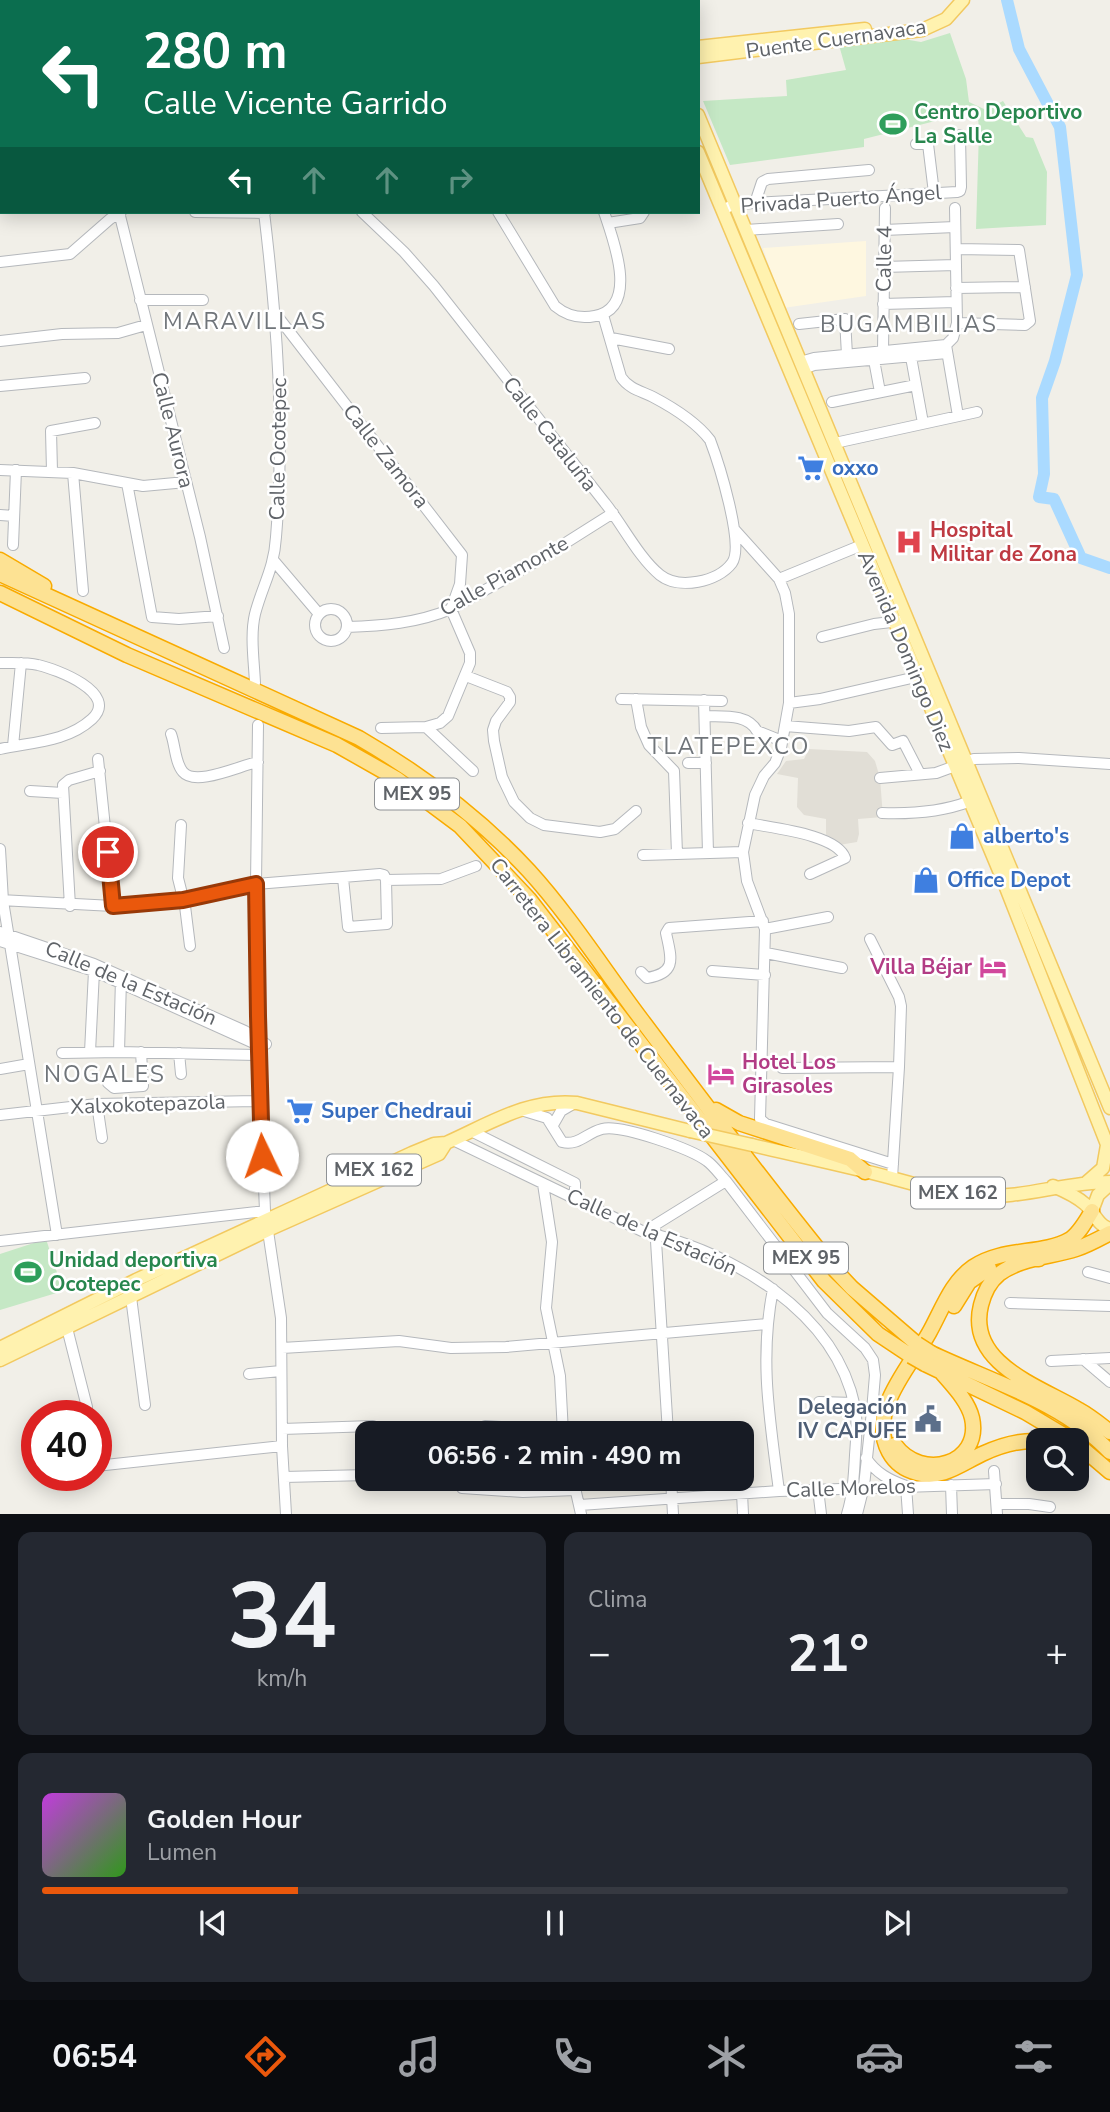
<!DOCTYPE html>
<html lang="es">
<meta charset="utf-8">
<style>
:root{--surface:#171b24;--page:#242831;--text:#f1f3f6;--muted:#9ea1a6;--line:#363941;--accent:#ea580c}
body{margin:0;font-family:"Nunito Sans",sans-serif;background:var(--page);color:var(--text);height:100vh;display:flex;flex-direction:column;font-size:26px;white-space:nowrap}
*{box-sizing:border-box;margin:0}
p{font-size:23px;color:var(--muted)}
.icon{flex:none;width:38px;height:38px;fill:none;stroke:currentColor;stroke-width:2;stroke-linecap:round;stroke-linejoin:round}
.map{position:relative;height:1514px;overflow:hidden}
.panel{display:flex;flex-direction:column;gap:18px;padding:18px;background:#0d0f14;flex:1}
.panel>*{flex:none}
.guide{position:absolute;left:0px;top:0px;width:700px;height:214px;box-shadow:0 4px 18px #0003;background:#0b6e4f;color:#fff;overflow:hidden}
.buttons{position:absolute;left:1026px;top:1428px;display:grid;gap:14px}
.buttons a{display:grid;place-items:center;width:63px;height:63px;border-radius:14px;background:var(--surface);box-shadow:0 4px 18px #0003;font-size:35px}
.speed{position:absolute;left:21px;top:1400px;display:flex;gap:14px;font-size:35px;font-weight:700;text-align:center}
.speed>*{display:grid;place-content:center;width:91px;height:91px;border-radius:50%;background:var(--surface);box-shadow:0 4px 18px #0003;line-height:1}
.speed .limit{border:10px solid #d22;background:#fff;color:#111}
.pin{position:absolute;display:grid;place-items:center;width:60px;height:60px;color:#fff;margin:-30px;border:4px solid #fff;border-radius:50%;box-shadow:0 2px 7px #0007}
.me{position:absolute;width:77px;margin:-38px;rotate:357deg;stroke-linejoin:round;filter:drop-shadow(0 0 5px #0008)}
.turn{display:flex;align-items:center;gap:24px;height:147px;padding:0 28px;font-size:32px}
.turn .icon{width:91px;height:91px;stroke-width:2.5}
.turn b{display:block;font-size:49px;line-height:60px}
.lanes{display:flex;align-items:center;height:66px;padding:0 28px;background:#0003;justify-content:center;gap:35px;direction:ltr}
.lanes .off{opacity:.35}
.big{font-size:52px;font-weight:700;line-height:1.1}
.panel .card{flex:1;display:flex;flex-direction:column;justify-content:center;gap:10px;min-width:0;padding:0 24px;border-radius:14px;background:var(--page)}
.panel .dial{align-items:center;gap:0}
.dial b{font-size:91px;line-height:1}
.song{display:flex;align-items:center;gap:21px}
.cover{width:84px;height:84px;border-radius:10px;background:linear-gradient(135deg,hsl(290 70% 55%),hsl(110 70% 35%))}
.played{height:7px;border-radius:4px;background:linear-gradient(90deg,var(--accent) 25%,var(--line) 25%)}
.keys{display:flex;justify-content:space-around;direction:ltr}
.heat{display:flex;justify-content:space-between;align-items:center;font-size:38px;direction:ltr}
.panel .tiles{flex:1;display:grid;gap:18px;grid-template-columns:1fr 1fr}
.card:last-child{grid-column:span 2}
.trip{position:absolute;left:355px;top:1421px;width:399px;height:70px;border-radius:14px;background:var(--surface);box-shadow:0 4px 18px #0003;font-weight:700;line-height:70px;text-align:center}
.tab-bar{display:flex;height:112px;justify-content:space-around;align-items:center;background:#090b0e;color:var(--muted)}
.tab-bar .icon{width:49px;height:49px}
.tab-bar .selected{color:var(--accent)}
.tab-bar b{font-size:32px;color:var(--text)}
.map>svg:first-child{display:block}
</style>
<div class="map">
<svg width="1110" height="1514" viewBox="0 0 1110 1514">
<rect width="100%" height="100%" fill="#f1efe8"/>
<path fill="#fef7e0" d="M866 241V296L783 308 763 248Z"/>
<path fill="#e1ded6" d="M809 749 867 752 875 761 880 778 883 817 858 819 859 834 857 842 839 845 826 839V819L804 815 797 807 798 778 777 774 786 761 804 759Z"/>
<path fill="#c5e8c5" d="M950 33 966 79 969 102 986 110 1003 101 1026 137 1033 138 1047 172 1046 225 976 229 979 131 978 117 971 112 864 139V147L730 165 703 101 787 96 786 80 846 70 839 45 892 37 921 42Z
M46 1239 63 1291 0 1310V1254Z"/>
<g fill="none" stroke-linecap="round" stroke-linejoin="round">
<path stroke="#aadaff" stroke-width="12" d="M1007 0 1019 49 1060 127 1077 275 1055 361 1042 398 1044 474 1039 497 1054 499 1081 558 1110 568"/>
<defs>
<path id="minor" d="M88 0V2
M366 0 368 2
M542 0V2
M108 2 110 0
M285 2 286 0
M522 2 533 0
M0 80H2
M916 144H928L934 193
M755 203 762 182 768 179 869 170
M955 208 957 323 953 338 946 345 958 416
M722 210 735 204 755 203 957 192 960 191 961 187 960 135
M119 212 200 537 224 648
M195 212 265 213
M362 212 404 252 434 286C491 359 548 431 605 503 622 524 639 558 660 575 679 590 718 582 732 563 745 545 718 461 710 440 697 423 672 407 653 397 641 391 629 389 621 377L603 315
M498 212 555 306C567 316 580 319 595 316 640 308 613 239 604 212
M608 223 640 218 644 212
M746 230 838 224
M884 230 955 227
M956 249 1019 250 1030 321 1025 325 957 323
M0 262 70 254 110 219 121 212
M883 267 956 265
M956 288 1025 287
M140 300H203
M883 304 956 302
M275 313 462 555 460 584 451 609 470 653V663L448 716 440 723 426 727 381 728
M799 324 845 319 847 355
M611 338 669 349
M0 341 62 334 118 333 146 325
M883 351 885 208
M911 357 923 423
M874 360 880 392
M800 362 814 358 946 345
M803 369 814 365 947 353
M0 386 85 378
M832 402 916 385
M835 443 977 412
M0 470 73 473 143 486 186 482
M52 471 51 431 95 423
M73 473 83 591
M127 483 152 617 179 619 218 616
M0 515 14 516
M735 530 779 579 785 593 789 614V703L781 748 775 763 764 776 755 795 743 852 747 881 765 929 760 1119 766 1124 893 1164
M13 545 16 470
M274 561 319 614
M779 579 862 545
M315 625a16 16 0 1 1 32 0a16 16 0 1 1-32 0Z
M347 627C382 626 418 623 451 609L537 561 613 513
M822 637 874 624 900 621
M0 663C12 663 26 662 38 665 56 669 120 693 92 719 67 742 31 742 0 749
M466 676 507 692 510 697V702L496 721 493 730 494 741 502 777 514 802 530 818 544 825 600 832 615 829 636 811
M255 683C254 661 250 635 255 614 263 584 274 569 276 537 285 428 277 320 264 212
M621 699 722 701
M636 699 641 727 649 745 674 771 677 854
M704 700 708 853
M789 703 820 699 916 677
M705 716C722 717 747 713 757 731L782 741
M258 725 256 884 258 1016 260 1033 258 1037 265 1211 281 1318 282 1446 286 1514
M785 726 849 731 876 727 892 745 903 741 920 774
M426 727 473 771
M171 734C175 744 175 763 183 772 196 787 241 765 258 762
M13 746 21 663
M98 759 113 906
M688 763H706
M880 778 936 773 974 759 1019 758 1110 764
M30 791 63 793
M882 813C911 814 941 812 968 802
M748 823C771 828 837 834 845 858L810 874
M181 825 178 878 185 906 190 946
M0 849 3 901 57 1235
M643 855 743 852
M386 880 441 879 476 866
M0 900 113 906 182 900 256 884 380 874 384 875 386 880 387 924 348 927 343 878
M70 906 63 785 69 780 100 771
M765 929 828 917
M0 932 94 964 245 1031 266 1044
M870 939 899 997 901 1006 899 1067 892 1178
M0 941 94 971 258 1045 262 1044
M766 953 842 968
M712 971 765 975
M641 972 647 978C678 973 671 957 666 933L669 928 763 921
M90 1052 94 971
M119 1052 121 979
M62 1053 119 1052 258 1055
M179 1053 181 1074
M782 1068 899 1067
M0 1069 29 1064
M108 1083 114 1088 143 1086 141 1052
M97 1104 102 1138
M521 1110 547 1118 562 1142C579 1146 586 1133 602 1129 621 1124 691 1149 707 1161 714 1166 720 1175 726 1181L827 1313 865 1348 873 1360 875 1375 872 1411 864 1486 857 1514
M0 1115 97 1104 259 1101
M553 1125 561 1111 573 1104
M471 1131 575 1183V1193L570 1197
M453 1140 642 1231C731 1252 835 1310 855 1407 858 1422 856 1440 855 1455 854 1474 853 1495 847 1514
M543 1184 552 1242 546 1308 560 1376 563 1433
M0 1241 265 1211
M1088 1272 1110 1278
M773 1289C759 1360 770 1420 779 1491
M131 1297 145 1405
M1010 1303 1110 1306
M67 1328 87 1407
M282 1348 399 1341 451 1348 506 1347 766 1324
M1083 1359 1110 1382
M1051 1361 1110 1358
M249 1374 281 1371
M819 1402 854 1403
M485 1426 501 1427 513 1433
M282 1429 373 1426
M668 1433 655 1225 726 1181
M866 1458C876 1473 889 1480 906 1486L908 1514
M96 1466 282 1446
M994 1471 997 1514
M284 1477 368 1475
M573 1479 581 1514
M671 1479 673 1514
M951 1485 952 1514
M462 1488 523 1492 576 1490
M818 1489 821 1514
M742 1493 743 1514
M997 1504H1029L1050 1507
M580 1505 779 1491 996 1484"/>
<path id="major" d="M15 0V2
M27 0V2
M635 0 636 2
M650 0 651 2
M698 47 865 29
M698 57 922 30 946 19 963 0
M698 115 1110 1108
M698 152 1003 880 1110 1152
M0 159 2 155
M0 185 2 181
M752 1145C798 1156 843 1165 888 1177 918 1185 946 1194 977 1196 1020 1199 1065 1182 1110 1182
M1087 1182 1103 1168 1107 1145
M1053 1186C1065 1191 1076 1196 1085 1204 1095 1213 1097 1225 1110 1229
M1092 1211 1098 1195 1110 1184
M0 1348 136 1280 412 1153 434 1144 446 1143C489 1124 528 1098 577 1103L690 1131
M0 1360 268 1230 439 1154 446 1143"/>
<path id="highway" d="M0 560 44 586
M0 574 359 738C421 774 480 818 529 871 570 916 604 970 641 1019 704 1103 768 1188 835 1270L852 1288 917 1344
M0 593 127 655 337 745 397 779 460 826 529 899 824 1281 878 1334 911 1356
M716 1110 739 1123 850 1159 865 1172
M1110 1233C1099 1239 1088 1245 1076 1249 1052 1257 1020 1258 999 1274 989 1282 984 1293 981 1305 966 1364 1041 1387 1079 1410 1090 1416 1100 1424 1110 1432
M1015 1259H1039
M954 1306 969 1282 989 1268
M931 1353C992 1382 1063 1402 1110 1452
M925 1364 1025 1412 1072 1440
M1038 1441C1018 1440 999 1446 982 1454 961 1464 942 1480 917 1473 905 1470 895 1463 889 1452 867 1411 910 1367 929 1333 942 1310 951 1282 973 1267 1003 1247 1041 1255 1069 1240 1079 1234 1086 1221 1092 1211
M1076 1443 1110 1472
M895 1445C922 1482 982 1464 972 1418 968 1401 953 1386 942 1373"/>
</defs>
<use href="#minor" stroke="#b5b8bc" stroke-width="12"/>
<use href="#major" stroke="#f2c960" stroke-width="15"/>
<use href="#highway" stroke="#f9ab00" stroke-width="17"/>
<use href="#minor" stroke="#fff" stroke-width="10"/>
<use href="#major" stroke="#fff2af" stroke-width="12"/>
<use href="#highway" stroke="#fde293" stroke-width="14"/>
<defs>
<path id="major-bridge" d="M690 1131 752 1145"/>
<path id="highway-bridge" d="M917 1344 931 1353
M911 1356 925 1364"/>
</defs>
<use href="#major-bridge" stroke="#f2c960" stroke-width="15" stroke-linecap="butt"/>
<use href="#highway-bridge" stroke="#f9ab00" stroke-width="17" stroke-linecap="butt"/>
<use href="#major-bridge" stroke="#fff2af" stroke-width="12"/>
<use href="#highway-bridge" stroke="#fde293" stroke-width="14"/>
</g>
<g fill="none" stroke-linecap="round" stroke-linejoin="round">
<defs>
<path id="route" d="M108 852 113 906 183 900 256 884 258 1016 262 1156"/>
</defs>
<use href="#route" stroke="#983908" stroke-width="18"/>
<use href="#route" stroke="#ea580c" stroke-width="12"/>
</g>
<defs>
<symbol id="stadium-bare" viewBox="-9 -9 18 18"><path d="M0-5a6.5 5 0 1 0 0 10a6.5 5 0 1 0 0-10ZM-3.5-1.8h7v3.6h-7Z" fill="#2e9e5b" stroke="#fff" stroke-width="2.5" paint-order="stroke"/></symbol>
<symbol id="supermarket-bare" viewBox="-9 -9 18 18"><path d="M-6-5.5h2.5l.6 2H6L4.5 2H-2.5L-4.4-4H-6ZM-1.5 3.2a1.3 1.3 0 1 0 .1 0ZM3 3.2a1.3 1.3 0 1 0 .1 0Z" fill="#3f7fe0" stroke="#fff" stroke-width="2.5" paint-order="stroke"/></symbol>
<symbol id="hospital-bare" viewBox="-9 -9 18 18"><path d="M-5-5h3v3.5h4V-5h3V5h-3V1.5h-4V5h-3Z" fill="#e0444e" stroke="#fff" stroke-width="2.5" paint-order="stroke"/></symbol>
<symbol id="shop-bare" viewBox="-9 -9 18 18"><path d="M-5-2.5h2.3a2.7 3.5 0 0 1 5.4 0H5L5.5 6h-11ZM-1.5-2.5h3a1.5 2.3 0 0 0-3 0Z" fill="#3f7fe0" stroke="#fff" stroke-width="2.5" paint-order="stroke"/></symbol>
<symbol id="hotel-bare" viewBox="-9 -9 18 18"><path d="M-6-4.5h1.5V1H6V5H4.5V3h-9V5H-6ZM-4 0a1.8 1.8 0 1 1 3.6 0ZM.5 0V-2.5h3Q6-2.5 6 0Z" fill="#d1479c" stroke="#fff" stroke-width="2.5" paint-order="stroke"/></symbol>
<symbol id="civic-bare" viewBox="-9 -9 18 18"><path d="M-.6-6.5H3V-4.5H.6V-3L4-1V1h2V6H-6V1h2V-1L-.6-3ZM-1.2 2.5V6h2.4V2.5Z" fill="#5c6f8a" stroke="#fff" stroke-width="2.5" paint-order="stroke"/></symbol>
</defs>
<g fill-rule="evenodd">
<use href="#stadium-bare" x="874" y="105" width="38" height="38"/>
<use href="#supermarket-bare" x="792" y="449" width="38" height="38"/>
<use href="#hospital-bare" x="890" y="523" width="38" height="38"/>
<use href="#shop-bare" x="943" y="817" width="38" height="38"/>
<use href="#shop-bare" x="907" y="861" width="38" height="38"/>
<use href="#hotel-bare" x="974" y="948" width="38" height="38"/>
<use href="#hotel-bare" x="702" y="1055" width="38" height="38"/>
<use href="#supermarket-bare" x="281" y="1092" width="38" height="38"/>
<use href="#stadium-bare" x="9" y="1253" width="38" height="38"/>
<use href="#civic-bare" x="909" y="1400" width="38" height="38"/>
</g>
<g text-anchor="middle" dominant-baseline="central" stroke-width="5" stroke-linejoin="round" paint-order="stroke">
<g fill="#fff" stroke="#8f9295" stroke-width="2">
<rect x="375" y="778.5" width="84" height="31" rx="5"/>
<rect x="327" y="1154.5" width="94" height="31" rx="5"/>
<rect x="911" y="1177.5" width="94" height="31" rx="5"/>
<rect x="764" y="1242.5" width="84" height="31" rx="5"/>
</g>
<g font-size="19" font-weight="bold" fill="#5f6368">
<text x="417" y="794">MEX 95</text>
<text x="374" y="1170">MEX 162</text>
<text x="958" y="1193">MEX 162</text>
<text x="806" y="1258">MEX 95</text>
</g>
<g font-size="21" fill="#5f6368" stroke="#fff">
<text transform="translate(836 39) rotate(-8)">Puente Cuernavaca</text>
<text transform="translate(841 199) rotate(-4)">Privada Puerto Ángel</text>
<text transform="translate(884 259) rotate(-89)">Calle 4</text>
<text transform="translate(173 430) rotate(76)">Calle Aurora</text>
<text transform="translate(550 434) rotate(52)">Calle Cataluña</text>
<text transform="translate(278 449) rotate(-89)">Calle Ocotepec</text>
<text transform="translate(386 456) rotate(52)">Calle Zamora</text>
<text transform="translate(504 576) rotate(-29)">Calle Piamonte</text>
<text transform="translate(906 651) rotate(67)">Avenida Domingo Diez</text>
<text transform="translate(131 983) rotate(23)">Calle de la Estación</text>
<text transform="translate(602 998) rotate(52)">Carretera Libramiento de Cuernavaca</text>
<text transform="translate(148 1104) rotate(-2)">Xalxokotepazola</text>
<text transform="translate(652 1232) rotate(24)">Calle de la Estación</text>
<text transform="translate(851 1488) rotate(-2)">Calle Morelos</text>
</g>
<g font-size="21" font-weight="bold" fill="#27864d" stroke="#fff" text-anchor="start">
<text x="914" y="112">Centro Deportivo<tspan x="914" dy="24">La Salle</tspan></text>
<text x="49" y="1260">Unidad deportiva<tspan x="49" dy="24">Ocotepec</tspan></text>
</g>
<g font-size="21" font-weight="bold" fill="#366cbe" stroke="#fff" text-anchor="start">
<text x="832" y="468">oxxo</text>
<text x="983" y="836">alberto's</text>
<text x="947" y="880">Office Depot</text>
<text x="321" y="1111">Super Chedraui</text>
</g>
<g font-size="21" font-weight="bold" fill="#be3a42" stroke="#fff" text-anchor="start">
<text x="930" y="530">Hospital<tspan x="930" dy="24">Militar de Zona</tspan></text>
</g>
<g font-size="21" font-weight="bold" fill="#b23c85" stroke="#fff" text-anchor="end">
<text x="972" y="967">Villa Béjar</text>
<text x="742" y="1062" text-anchor="start">Hotel Los<tspan x="742" dy="24">Girasoles</tspan></text>
</g>
<g font-size="21" font-weight="bold" fill="#4e5e75" stroke="#fff" text-anchor="end">
<text x="907" y="1407">Delegación<tspan x="907" dy="24">IV CAPUFE</tspan></text>
</g>
<g font-size="23" letter-spacing="2" fill="#70757a" stroke="#fff">
<text x="245" y="321">MARAVILLAS</text>
<text x="909" y="324">BUGAMBILIAS</text>
<text x="729" y="746">TLATEPEXCO</text>
<text x="105" y="1074">NOGALES</text>
</g>
</g>
</svg>
<div class="buttons">
<a><svg class="icon" aria-label="search" viewBox="0 0 24 24"><circle cx="10" cy="10" r="6"/><path d="M15 15l6 6"/></svg></a>
</div>
<div class="speed"><div class="limit">40</div></div>
<div class="pin" style="left:108px;top:852px;background:#d93025"><svg class="icon" aria-label="arrive" viewBox="0 0 24 24"><path d="M6 21V4h12l-3 4 3 4H6"/></svg></div>
<svg class="me" style="left:262px;top:1156px" viewBox="-20 -20 40 40"><circle r="19" fill="#fff"/><path d="M0-13L10 11 0 6-10 11z" fill="#ea580c"/></svg>
<div class="trip">06:56 · 2 min · 490 m</div>
<div class="guide">
<div class="turn"><svg class="icon" aria-label="left" viewBox="0 0 24 24"><path d="M17 20v-9H6M10 6l-5 5 5 5"/></svg><div><b>280 m</b>Calle Vicente Garrido</div></div>
<div class="lanes"><svg class="icon" aria-label="left" viewBox="0 0 24 24"><path d="M17 20v-9H6M10 6l-5 5 5 5"/></svg><svg class="icon off" aria-label="ahead" viewBox="0 0 24 24"><path d="M12 20V5M6 11l6-6 6 6"/></svg><svg class="icon off" aria-label="ahead" viewBox="0 0 24 24"><path d="M12 20V5M6 11l6-6 6 6"/></svg><svg class="icon off" aria-label="right" viewBox="0 0 24 24"><path d="M7 20v-9h11M14 6l5 5-5 5"/></svg></div>
</div>
</div>
<section class="panel">
<div class="tiles">
<div class="card dial"><b>34</b><p>km/h</p></div>
<div class="card"><p>Clima</p>
<div class="heat"><a>−</a><b class="big">21°</b><a>+</a></div>
</div>
<div class="card">
<div class="song"><i class="cover"></i><div><b>Golden Hour</b><p>Lumen</p></div></div>
<div class="played"></div>
<div class="keys"><svg class="icon" aria-label="previous" viewBox="0 0 24 24"><path d="M18 5L8 12l10 7zM5 5v14"/></svg><svg class="icon" aria-label="pause" viewBox="0 0 24 24"><path d="M8 5v14M16 5v14"/></svg><svg class="icon" aria-label="next" viewBox="0 0 24 24"><path d="M6 5l10 7-10 7zM19 5v14"/></svg></div>
</div>
</div>
</section>
<nav class="tab-bar">
<b>06:54</b>
<svg class="icon selected" aria-label="directions" viewBox="0 0 24 24"><path d="M12 3l9 9-9 9-9-9zM9 14v-3h6M13 9l2 2-2 2"/></svg>
<svg class="icon" aria-label="music" viewBox="0 0 24 24"><path d="M9 18V5l10-2v13"/><circle cx="6" cy="18" r="3"/><circle cx="16" cy="16" r="3"/></svg>
<svg class="icon" aria-label="phone" viewBox="0 0 24 24"><path d="M5 4h4l2 5-3 2q2 4 5 5l2-3 5 2v4C11 20 4 13 5 4z"/></svg>
<svg class="icon" aria-label="climate" viewBox="0 0 24 24"><path d="M12 3v18M4 7l16 10M4 17L20 7"/></svg>
<svg class="icon" aria-label="car" viewBox="0 0 24 24"><path d="M5 17H2v-5l4-1 3-4h7l3 4 3 1v5h-3M9 17h6M6 11h13"/><circle cx="7" cy="17" r="2"/><circle cx="17" cy="17" r="2"/></svg>
<svg class="icon" aria-label="filters" viewBox="0 0 24 24"><path d="M4 7h16M4 17h16"/><circle cx="9" cy="7" r="2"/><circle cx="15" cy="17" r="2"/></svg>
</nav>
